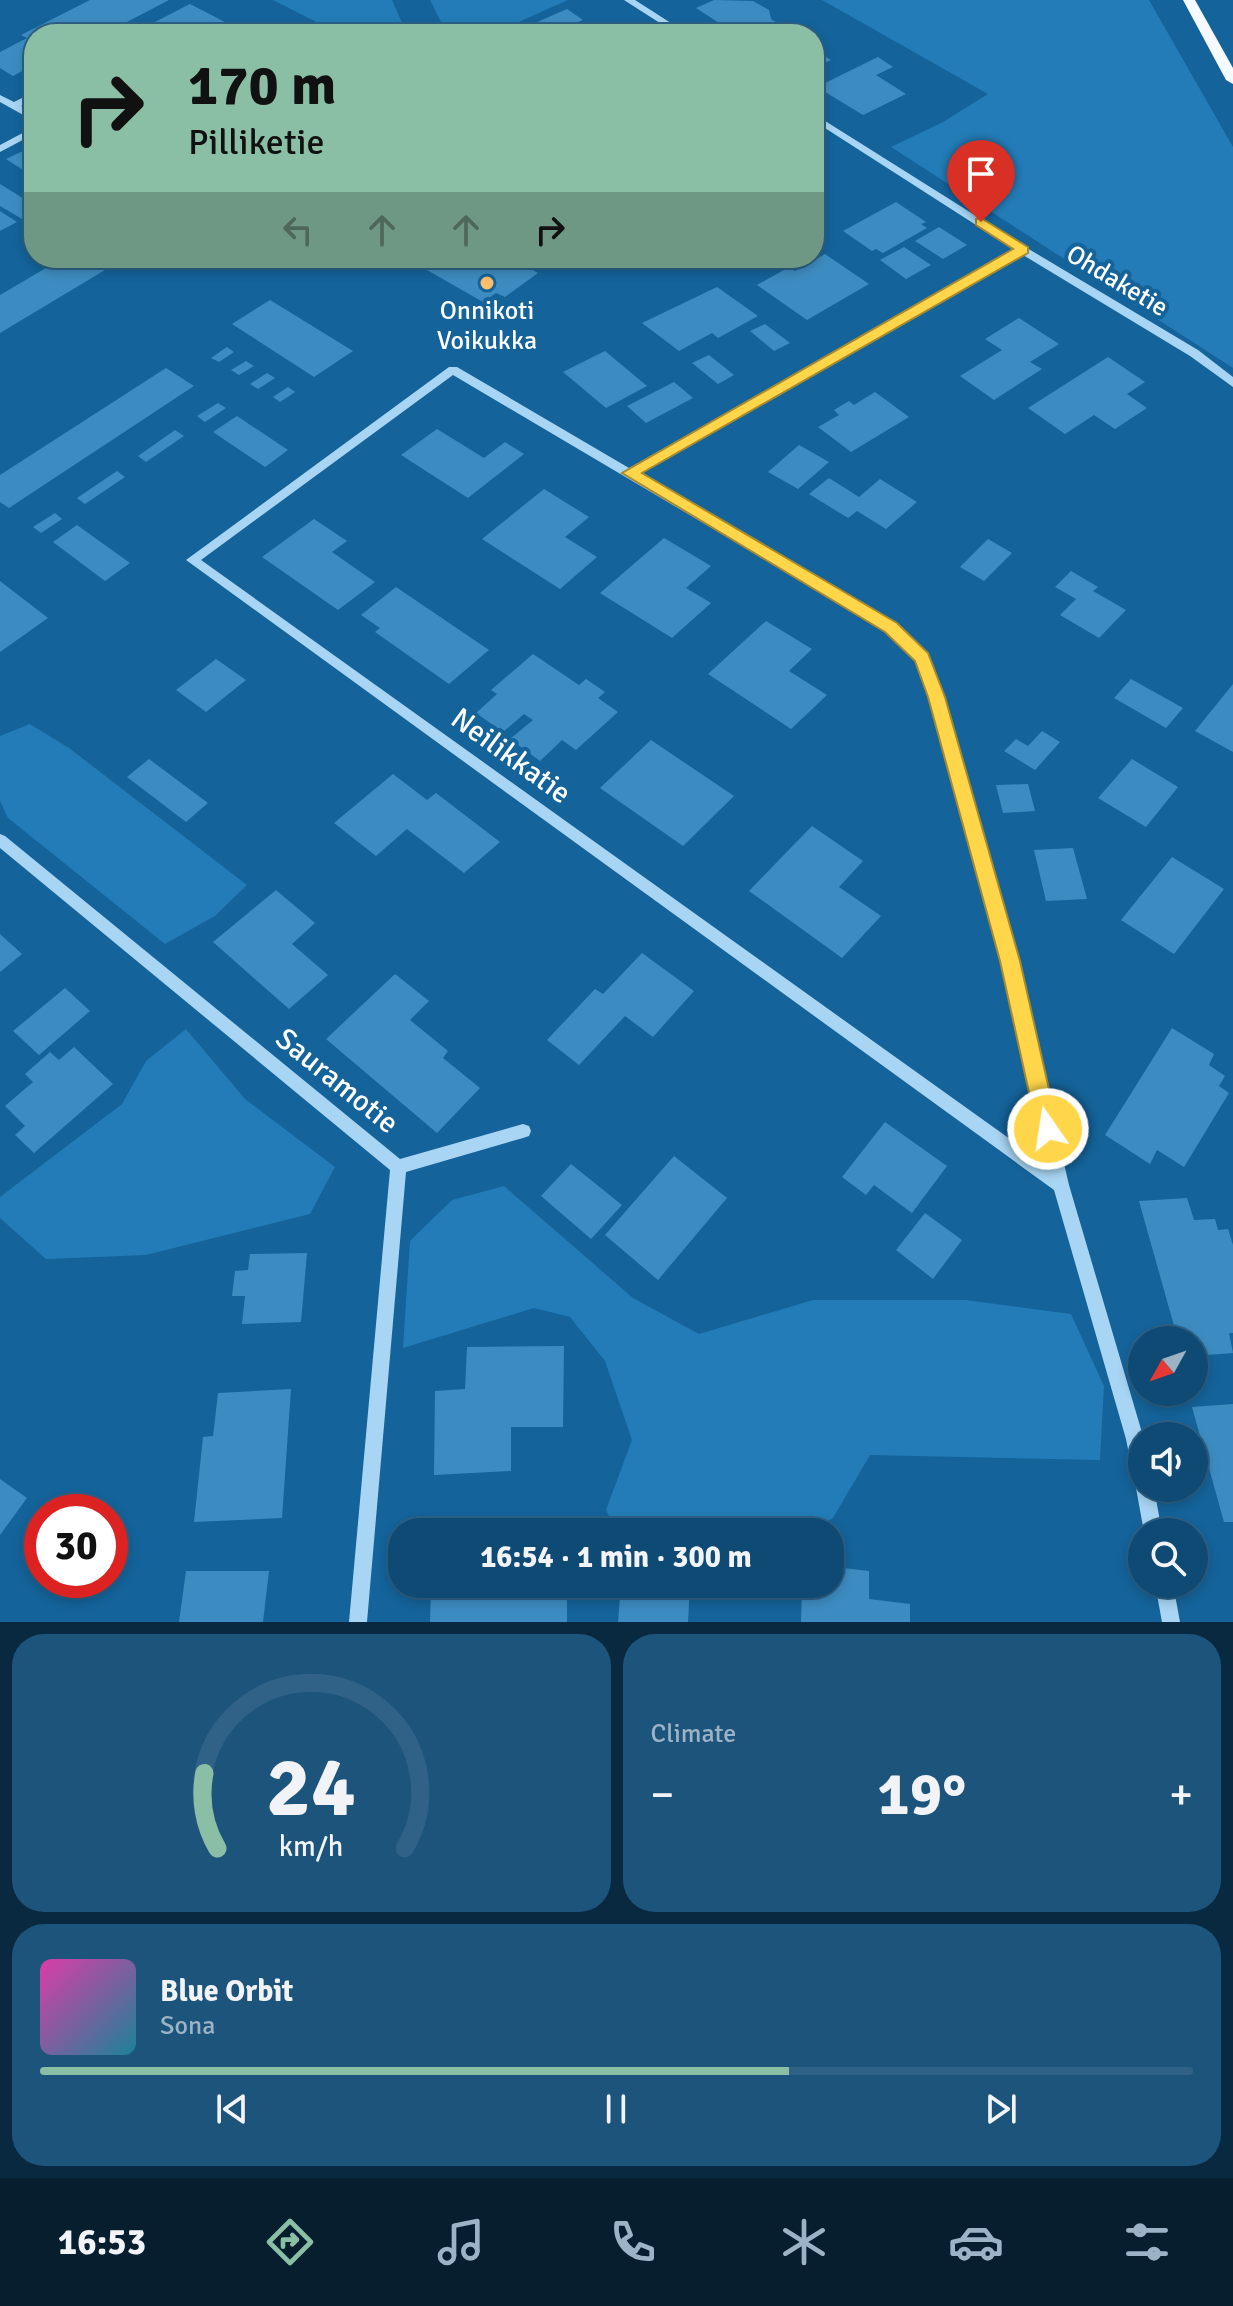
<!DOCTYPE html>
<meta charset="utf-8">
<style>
:root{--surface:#0f4a74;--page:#1d547c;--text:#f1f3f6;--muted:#9bb3c5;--line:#2f6286;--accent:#8abfa5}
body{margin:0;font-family:Signika,sans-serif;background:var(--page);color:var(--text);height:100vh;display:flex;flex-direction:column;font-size:30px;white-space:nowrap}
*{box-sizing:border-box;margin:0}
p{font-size:26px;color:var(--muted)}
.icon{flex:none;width:44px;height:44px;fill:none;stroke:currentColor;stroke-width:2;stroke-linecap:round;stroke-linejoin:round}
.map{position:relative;height:1622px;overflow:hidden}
.side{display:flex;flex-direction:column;gap:12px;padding:12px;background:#082940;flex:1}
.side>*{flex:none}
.guide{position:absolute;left:24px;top:24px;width:800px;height:244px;border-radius:32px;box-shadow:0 4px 12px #0003,0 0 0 2px var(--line);background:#8abfa5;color:#111;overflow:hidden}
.needle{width:52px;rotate:230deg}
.controls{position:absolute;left:1128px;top:1326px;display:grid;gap:16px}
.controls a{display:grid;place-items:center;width:80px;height:80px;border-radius:50%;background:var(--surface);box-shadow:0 4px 12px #0003,0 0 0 2px var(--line);font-size:40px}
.speed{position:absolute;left:24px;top:1494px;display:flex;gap:16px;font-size:40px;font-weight:700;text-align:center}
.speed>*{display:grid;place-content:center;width:104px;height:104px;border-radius:50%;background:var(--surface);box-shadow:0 4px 12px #0003,0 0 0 2px var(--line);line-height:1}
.speed .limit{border:12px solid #d22;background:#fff;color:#111}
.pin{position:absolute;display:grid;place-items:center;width:68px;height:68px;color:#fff;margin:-82px -34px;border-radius:50% 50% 50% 0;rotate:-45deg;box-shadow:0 0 8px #0007}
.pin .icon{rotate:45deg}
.me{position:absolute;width:88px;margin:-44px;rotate:347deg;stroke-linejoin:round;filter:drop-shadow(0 0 6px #0008)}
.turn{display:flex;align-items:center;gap:28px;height:168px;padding:0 32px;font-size:36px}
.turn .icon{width:104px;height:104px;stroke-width:2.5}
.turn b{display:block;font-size:56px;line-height:68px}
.lanes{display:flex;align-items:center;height:76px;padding:0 32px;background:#0003;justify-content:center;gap:40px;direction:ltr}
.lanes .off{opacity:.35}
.big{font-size:60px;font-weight:800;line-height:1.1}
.side .tile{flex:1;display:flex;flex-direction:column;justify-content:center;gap:12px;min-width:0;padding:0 28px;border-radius:32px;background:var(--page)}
.side .dial{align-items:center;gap:0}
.dial svg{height:208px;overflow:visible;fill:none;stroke:var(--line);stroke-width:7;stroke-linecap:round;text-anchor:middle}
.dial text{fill:var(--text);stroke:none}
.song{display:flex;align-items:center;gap:24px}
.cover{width:96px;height:96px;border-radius:12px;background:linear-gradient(135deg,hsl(320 70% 55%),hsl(190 70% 35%))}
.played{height:8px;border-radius:4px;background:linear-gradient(90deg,var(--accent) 65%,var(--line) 65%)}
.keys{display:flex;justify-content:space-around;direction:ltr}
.heat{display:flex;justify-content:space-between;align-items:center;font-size:44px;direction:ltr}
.side .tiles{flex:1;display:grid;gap:12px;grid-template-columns:1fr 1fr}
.tile:last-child{grid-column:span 2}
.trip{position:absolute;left:388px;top:1518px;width:456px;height:80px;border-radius:32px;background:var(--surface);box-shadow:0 4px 12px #0003,0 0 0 2px var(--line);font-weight:800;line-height:80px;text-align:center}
.dock{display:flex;height:128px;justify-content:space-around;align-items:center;background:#061e2e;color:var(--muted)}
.dock .icon{width:56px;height:56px}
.dock .current{color:var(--accent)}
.dock b{font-size:36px;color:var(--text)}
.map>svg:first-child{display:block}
</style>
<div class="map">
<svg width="1233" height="1622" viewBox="0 0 1233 1622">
<rect width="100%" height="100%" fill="#14639a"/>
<path fill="#237cb7" d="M273 0H392L407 34H340Z
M430 0H568L492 34H447Z
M822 0H1149L1233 147V368L891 147 943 122 988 94Z
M30 724 69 748 247 885 215 916 165 944 8 818 0 801V736Z
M186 1029 245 1099 335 1167 310 1214 146 1255 46 1259 0 1218V1197L122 1104 146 1061Z
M504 1186 633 1298 699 1334 813 1300H966L1071 1314 1104 1386 1100 1460 870 1455 833 1518 809 1532H617L606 1510 632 1440 605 1361 570 1317 534 1308 403 1348 410 1241 452 1200Z"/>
<path fill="#3d8cc1" d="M90 0H169L104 34H34V71L28 68 13 76 0 68V52L27 38 21 35Z
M714 0 753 1 769 10 771 19 780 25 759 34H736L696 8Z
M190 4 248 34H162L147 26Z
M567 9 583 20 566 27 576 34H510Z
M814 49 831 60 814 68Z
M878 57 893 67 876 75 906 94 863 115 817 87Z
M25 150 34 156V177L6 159Z
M0 184 34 205V226L0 206Z
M896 202 926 222 921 224 927 228 883 253 876 249 872 251 843 231Z
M0 211 17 222 0 231Z
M939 227 967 245 943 259 915 241Z
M904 247 931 265 906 279 880 260Z
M825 254 869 284 807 320 757 285 789 267 795 271Z
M63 258H125L0 333V295Z
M406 258H520L533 265 529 268 538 273 505 297 496 293 483 302Z
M717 287 758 316 718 338 712 333 679 351 642 323Z
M270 300 353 351 314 377 232 324Z
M1019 318 1059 344 1030 362 1042 369 994 400 960 376 1002 350 985 339Z
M765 324 790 343 774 351 750 331Z
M227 347 234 352 219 362 211 358Z
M605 351 647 386 606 408 563 372Z
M709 355 734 375 718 384 692 363Z
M1108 357 1145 382 1127 394 1147 408 1115 429 1094 415 1065 434 1028 408Z
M246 361 254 366 239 375 231 370Z
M166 368 194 386 9 508 0 502V475Z
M267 373 275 378 258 389 250 384Z
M674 382 693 398 646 423 627 406Z
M288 387 295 392 280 402 273 397Z
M875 392 909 417 851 452 818 427 839 415 834 410 849 401 854 405Z
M218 403 226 408 205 422 197 416Z
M237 416 288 450 265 467 213 432Z
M437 429 484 458 505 442 524 454 468 498 401 455Z
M175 430 184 436 146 462 138 456Z
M799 445 829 462 798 489 768 472Z
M117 471 125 477 85 504 77 498Z
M829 478 859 497 880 479 917 502 886 529 857 511 848 518 809 494Z
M544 489 589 517 565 537 597 557 560 589 482 539Z
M55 513 62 519 41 533 33 527Z
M314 519 347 541 332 552 375 582 338 610 262 557Z
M77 525 130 563 105 581 53 542Z
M664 538 711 566 686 588 711 603 672 638 600 593Z
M988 539 1012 553 984 581 960 567Z
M1071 571 1098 587 1093 591 1126 610 1099 638 1060 615 1076 599 1055 587Z
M0 581 48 618 0 652Z
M396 587 489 650 449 684 375 632 380 628 361 615Z
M766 621 812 649 789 671 827 695 791 729 708 674Z
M533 654 579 685 586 679 605 692 598 698 618 712 576 750 562 740 540 761 510 739 533 720 524 714 503 732 476 713 497 694 491 690Z
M216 659 246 680 206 712 176 690Z
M1131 679 1183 708 1166 728 1114 698Z
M1233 684V752L1195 731Z
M1042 731 1060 742 1035 770 1004 751 1016 739 1028 746Z
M651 740 734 796 683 846 600 788Z
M149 759 208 803 186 822 127 777Z
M1132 759 1178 787 1146 827 1098 798Z
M393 774 427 800 436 793 500 842 464 873 407 829 376 856 334 823Z
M1028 784 1035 811 1003 813 996 785Z
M812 826 863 861 839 887 881 916 842 958 749 891Z
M1073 848 1087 899 1046 901 1034 850Z
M1172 857 1224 889 1174 954 1121 920Z
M276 890 315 923 292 944 328 975 289 1009 213 942Z
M0 934 22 954 0 972Z
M642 953 694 991 653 1037 625 1016 579 1065 547 1040 595 989 603 994Z
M395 974 429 1001 410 1020 448 1051 443 1058 480 1088 437 1133 326 1039Z
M65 988 90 1011 39 1055 13 1031Z
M1172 1028 1214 1054 1209 1065 1225 1076 1219 1086 1229 1093 1184 1167 1157 1150 1150 1164 1105 1135Z
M74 1047 113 1084 34 1153 15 1135 25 1126 5 1106 33 1082 25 1074 50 1052 59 1060Z
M885 1122 947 1166 912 1213 874 1185 866 1195 842 1177Z
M674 1156 727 1198 658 1280 605 1235Z
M571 1164 622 1205 591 1239 541 1196Z
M1187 1198 1194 1220 1215 1219 1218 1230 1228 1229 1233 1245V1333H1229L1233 1353 1194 1356V1340H1178L1139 1201Z
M925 1213 962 1240 933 1279 896 1250Z
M307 1253 301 1322 242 1324 245 1296H232L235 1271 248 1270 250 1254Z
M564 1346 563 1427H511V1471L434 1475 435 1391 465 1389 467 1347Z
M291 1389 282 1518 194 1522 203 1437 213 1436 218 1393Z
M1233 1404V1522H1224L1192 1407Z
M0 1479 27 1498 0 1535Z
M843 1568 869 1571V1599L910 1604V1622H801L802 1584 842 1582Z
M186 1571H269L263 1622H179Z
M462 1584H567V1622H430L431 1590 462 1589Z
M621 1584H690L688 1622H618Z"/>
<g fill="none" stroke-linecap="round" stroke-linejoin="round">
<path fill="#a8d5f3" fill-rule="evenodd" d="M624 0H635L688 34H677Z
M34 92V99L21 106 34 114V121L0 102V95L14 102Z
M814 114 1027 248 1198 350 1233 377V387L1190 356 1023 255 638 474 896 625 927 653 944 697 1017 961 1069 1185 1143 1436 1142 1488H1154L1162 1532H1144L1136 1488 1138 1482 1133 1475 1126 1439 1054 1190 186 560 449 367H457L629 468 1015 250 814 121ZM453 375 886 631 916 660 930 697 1003 961 1049 1167 201 560Z
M34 127V134L0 152V145Z
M0 834 5 836 400 1159 523 1124 529 1126 531 1131 529 1136 523 1138 406 1172 367 1622H349L390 1170 0 848Z
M1155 1584H1173L1180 1622H1162Z"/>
<path fill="#f4faff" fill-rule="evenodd" d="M1183 0H1195L1233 68V84L1226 80Z"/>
</g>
<path fill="#ffd54a" stroke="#a68a30" stroke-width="2" d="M981 218 1028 247V253L642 473 897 623 928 653 945 697 1020 961 1058 1129 1055 1135 1048 1138 1040 1135 1037 1129 1000 961 928 697 915 661 885 632 622 473 1013 249 976 225V219Z"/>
<circle fill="#ffbe6a" stroke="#14639a" stroke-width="3" cx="487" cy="283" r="8"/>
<g text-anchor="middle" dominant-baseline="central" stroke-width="8" stroke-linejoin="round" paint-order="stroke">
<g font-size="26" fill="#fff" stroke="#14639a">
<text transform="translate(1117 281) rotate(31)">Ohdaketie</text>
</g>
<g font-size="26" fill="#fff" stroke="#14639a">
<text x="487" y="311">Onnikoti<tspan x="487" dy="30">Voikukka</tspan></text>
</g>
<g font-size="30" fill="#fff" stroke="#14639a">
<text transform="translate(511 756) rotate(36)">Neilikkatie</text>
<text transform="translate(337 1081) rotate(39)">Sauramotie</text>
</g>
</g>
</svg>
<div class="controls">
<a><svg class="needle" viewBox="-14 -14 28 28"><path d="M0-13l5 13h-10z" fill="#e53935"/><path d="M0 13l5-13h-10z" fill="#9bb3c5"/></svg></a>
<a><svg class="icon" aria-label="sound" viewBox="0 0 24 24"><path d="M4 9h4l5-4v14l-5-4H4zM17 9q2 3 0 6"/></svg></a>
<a><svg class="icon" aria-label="search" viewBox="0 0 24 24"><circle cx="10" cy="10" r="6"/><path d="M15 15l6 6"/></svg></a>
</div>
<div class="speed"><div class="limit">30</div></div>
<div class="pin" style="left:981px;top:222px;background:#d93025"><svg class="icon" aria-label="arrive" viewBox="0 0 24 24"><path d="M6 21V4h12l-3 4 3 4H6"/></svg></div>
<svg class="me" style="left:1048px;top:1129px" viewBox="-20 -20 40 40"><circle r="17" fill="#ffd54a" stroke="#fff" stroke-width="3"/><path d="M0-11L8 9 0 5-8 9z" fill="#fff"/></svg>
<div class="trip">16:54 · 1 min · 300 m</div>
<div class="guide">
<div class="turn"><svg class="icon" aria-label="right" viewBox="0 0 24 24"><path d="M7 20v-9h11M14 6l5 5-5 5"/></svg><div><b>170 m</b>Pilliketie</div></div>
<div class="lanes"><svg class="icon off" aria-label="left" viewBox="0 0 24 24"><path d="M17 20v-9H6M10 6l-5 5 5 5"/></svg><svg class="icon off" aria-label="ahead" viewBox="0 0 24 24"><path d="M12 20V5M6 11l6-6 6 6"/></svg><svg class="icon off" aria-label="ahead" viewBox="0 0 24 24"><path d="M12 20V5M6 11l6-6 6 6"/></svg><svg class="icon" aria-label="right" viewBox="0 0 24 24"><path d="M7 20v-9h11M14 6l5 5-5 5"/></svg></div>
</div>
</div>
<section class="side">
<div class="tiles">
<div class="tile dial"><svg viewBox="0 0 100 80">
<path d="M14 69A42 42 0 1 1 86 69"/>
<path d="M14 69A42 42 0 0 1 9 40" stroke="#8abfa5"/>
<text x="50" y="56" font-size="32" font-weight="700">24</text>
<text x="50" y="72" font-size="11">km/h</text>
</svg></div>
<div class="tile"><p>Climate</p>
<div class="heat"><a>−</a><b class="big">19°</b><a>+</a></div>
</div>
<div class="tile">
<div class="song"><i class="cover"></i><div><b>Blue Orbit</b><p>Sona</p></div></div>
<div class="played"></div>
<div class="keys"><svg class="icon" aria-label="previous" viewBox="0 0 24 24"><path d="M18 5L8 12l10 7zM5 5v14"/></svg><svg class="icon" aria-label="pause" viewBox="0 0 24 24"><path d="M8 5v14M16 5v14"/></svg><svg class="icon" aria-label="next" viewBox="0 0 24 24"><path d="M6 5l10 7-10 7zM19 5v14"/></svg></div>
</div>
</div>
</section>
<nav class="dock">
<b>16:53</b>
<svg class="icon current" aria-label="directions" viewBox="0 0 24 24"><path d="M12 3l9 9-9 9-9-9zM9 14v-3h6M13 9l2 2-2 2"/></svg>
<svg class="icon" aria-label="music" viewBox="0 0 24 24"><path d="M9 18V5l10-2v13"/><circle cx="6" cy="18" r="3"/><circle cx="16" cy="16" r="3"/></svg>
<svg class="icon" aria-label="phone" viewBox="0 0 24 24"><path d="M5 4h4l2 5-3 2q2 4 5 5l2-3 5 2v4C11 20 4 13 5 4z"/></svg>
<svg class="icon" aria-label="climate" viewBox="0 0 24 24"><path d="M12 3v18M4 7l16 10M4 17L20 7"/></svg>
<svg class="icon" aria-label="car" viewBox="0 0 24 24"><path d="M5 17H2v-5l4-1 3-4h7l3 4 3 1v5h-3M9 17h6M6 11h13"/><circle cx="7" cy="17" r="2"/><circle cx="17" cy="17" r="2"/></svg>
<svg class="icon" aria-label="filters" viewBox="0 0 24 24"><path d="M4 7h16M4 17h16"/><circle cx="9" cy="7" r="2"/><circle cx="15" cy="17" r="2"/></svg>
</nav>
